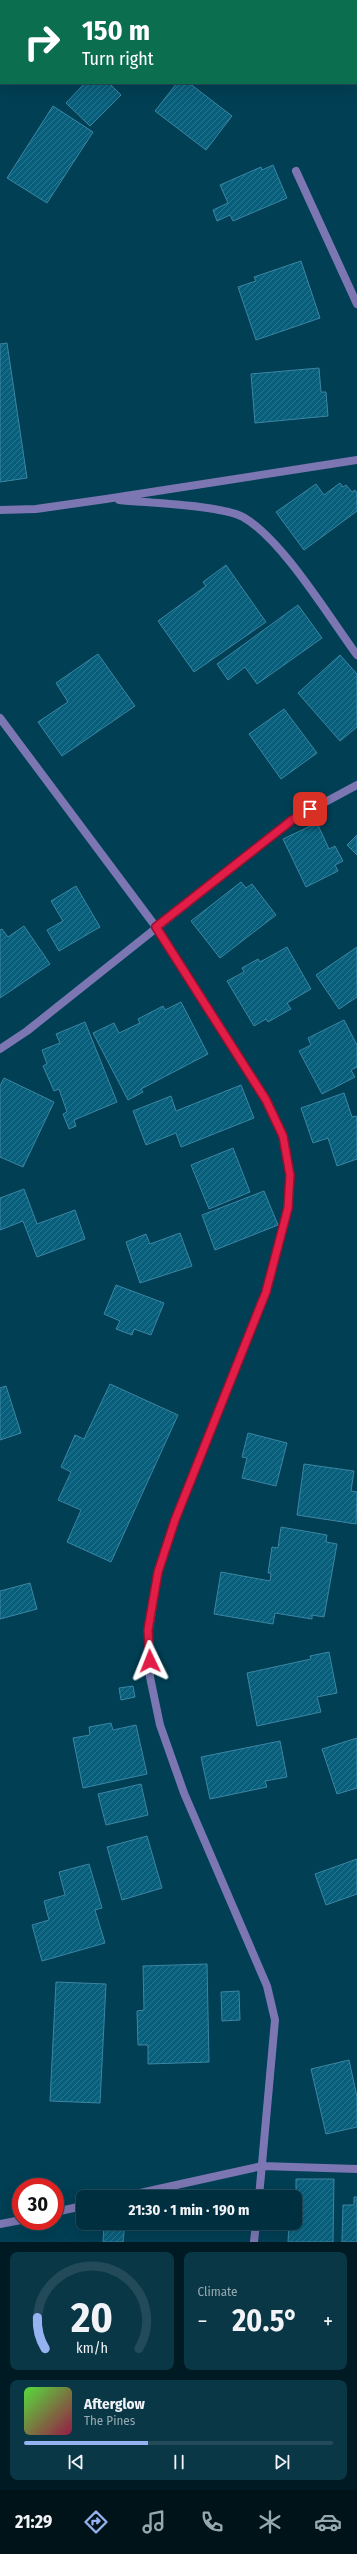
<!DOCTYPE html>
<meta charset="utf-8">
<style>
:root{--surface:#002f3f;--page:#0a3746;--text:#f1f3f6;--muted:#95a9b0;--line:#224a59;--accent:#95b2f1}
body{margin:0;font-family:"Fira Sans Condensed",sans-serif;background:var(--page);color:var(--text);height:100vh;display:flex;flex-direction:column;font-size:15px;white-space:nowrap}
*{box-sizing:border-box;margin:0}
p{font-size:13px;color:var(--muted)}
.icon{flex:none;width:22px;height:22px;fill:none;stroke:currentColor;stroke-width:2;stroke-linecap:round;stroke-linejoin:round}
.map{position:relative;height:2242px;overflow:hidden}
.drawer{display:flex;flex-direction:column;gap:10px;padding:10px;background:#001a23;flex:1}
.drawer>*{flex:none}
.hud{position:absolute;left:0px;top:0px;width:357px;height:84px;box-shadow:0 4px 16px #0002,0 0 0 1px var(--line);background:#0b6e4f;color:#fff;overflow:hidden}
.speed{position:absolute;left:12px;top:2178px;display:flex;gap:8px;font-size:20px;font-weight:700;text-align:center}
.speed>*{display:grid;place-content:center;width:52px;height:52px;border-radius:50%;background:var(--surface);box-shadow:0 4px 16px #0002,0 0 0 1px var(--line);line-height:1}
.speed .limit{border:6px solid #d22;background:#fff;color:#111}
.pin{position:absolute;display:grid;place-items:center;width:34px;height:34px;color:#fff;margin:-17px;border-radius:8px;box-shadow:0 2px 6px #0006}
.me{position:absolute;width:44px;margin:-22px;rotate:358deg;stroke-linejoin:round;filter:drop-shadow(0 0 3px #0008)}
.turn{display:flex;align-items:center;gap:14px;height:84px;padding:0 16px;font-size:18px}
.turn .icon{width:52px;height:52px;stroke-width:2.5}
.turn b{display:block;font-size:28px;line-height:34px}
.big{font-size:30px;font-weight:700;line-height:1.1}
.drawer .widget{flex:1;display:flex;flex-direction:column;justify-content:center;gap:6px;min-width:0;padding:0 14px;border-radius:8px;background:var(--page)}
.drawer .dial{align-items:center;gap:0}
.dial svg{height:104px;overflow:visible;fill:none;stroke:var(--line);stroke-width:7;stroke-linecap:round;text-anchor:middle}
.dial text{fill:var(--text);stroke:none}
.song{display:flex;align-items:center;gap:12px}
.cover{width:48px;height:48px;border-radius:6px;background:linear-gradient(135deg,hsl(110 70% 55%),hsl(340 70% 35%))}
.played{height:4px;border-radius:2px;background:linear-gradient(90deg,var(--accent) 40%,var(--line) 40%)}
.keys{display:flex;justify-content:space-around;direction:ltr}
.heat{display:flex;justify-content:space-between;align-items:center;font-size:22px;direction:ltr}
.drawer .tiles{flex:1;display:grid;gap:10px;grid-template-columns:1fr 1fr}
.widget:last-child{grid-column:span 2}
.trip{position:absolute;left:76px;top:2190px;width:226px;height:40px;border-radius:8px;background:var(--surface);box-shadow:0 4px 16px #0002,0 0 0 1px var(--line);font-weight:700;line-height:40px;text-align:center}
.dock{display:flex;height:64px;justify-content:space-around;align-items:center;background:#001319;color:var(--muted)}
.dock .icon{width:28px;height:28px}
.dock .selected{color:var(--accent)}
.dock b{font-size:18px;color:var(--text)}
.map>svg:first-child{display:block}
</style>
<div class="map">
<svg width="357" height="2242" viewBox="0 0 357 2242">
<defs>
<pattern id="building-hatch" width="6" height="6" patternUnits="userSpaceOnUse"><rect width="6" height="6" fill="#085f7b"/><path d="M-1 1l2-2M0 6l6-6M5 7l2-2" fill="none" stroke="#2b768f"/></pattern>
</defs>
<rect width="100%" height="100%" fill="#003f54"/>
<path fill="url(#building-hatch)" stroke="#3c85a3" d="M85 83H109L121 95 90 126 66 103Z
M177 83H189L232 116 206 150 155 111Z
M53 106 93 132 47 203 7 178Z
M273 165 287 198 233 221 230 215 217 221 213 210 228 203 220 185 261 167 262 170Z
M301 261 320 318 256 340 238 287 256 281 254 277Z
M7 343 27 478 0 482V344Z
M319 368 321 392H326L328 416 255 423 251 374Z
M340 483 343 487 346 485 352 492 355 490 357 493V511L304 550 276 512 316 484 324 495Z
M226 565 266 622 194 672 158 621 206 586 203 582Z
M298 605 322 638 257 684 245 667 228 680 217 664Z
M98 654 135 706 62 756 38 722 68 702 56 683Z
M340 655 357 674V727L340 741 298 693Z
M284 709 317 753 281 779 249 734Z
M317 823 329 849 335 846 343 861 335 865 338 871 306 887 283 839Z
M357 835V855L347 845Z
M241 882 246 888 252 884 276 915 220 958 191 921Z
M76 886 100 927 59 951 47 930 63 921 51 901Z
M24 926 50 964 0 998V930L2 929 8 937Z
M287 947 311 989 287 1003 291 1009 268 1022 266 1019 254 1026 227 981 244 972 242 968 258 959 260 962Z
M357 947V997L339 1009 316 975Z
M181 1002 208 1054 141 1089 143 1092 128 1100 93 1033 114 1023 119 1033 140 1023 138 1019 163 1006 165 1010Z
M344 1020 357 1045V1067L351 1070 355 1077 322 1094 299 1051 311 1045 308 1038Z
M85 1022 117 1102 74 1120 76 1126 69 1129 63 1114 67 1112 59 1089 54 1091 43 1066 47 1064 42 1050 60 1043 56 1034Z
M4 1078 54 1102 23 1167 0 1157V1086Z
M241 1085 254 1118 181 1147 176 1133 146 1145 133 1111 171 1096 176 1111Z
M344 1093 352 1117 356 1116 357 1119V1159L337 1166 328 1138 313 1143 301 1108Z
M233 1148 250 1192 209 1209 191 1165Z
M24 1189 37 1224 75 1210 85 1239 37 1257 23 1221 0 1230V1198Z
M264 1191 278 1225 215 1250 202 1215Z
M180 1233 192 1266 140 1283 126 1242 146 1234 150 1244Z
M116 1285 164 1303 151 1335 134 1329 132 1335 116 1329 120 1321 104 1314Z
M110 1384 178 1415 111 1562 67 1542 81 1510 58 1500 71 1472 61 1467 75 1435 84 1439Z
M6 1386 21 1433 0 1440V1388Z
M248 1433 287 1443 276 1486 242 1478 247 1458 242 1457Z
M304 1464 354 1471 351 1491 357 1492 356 1524 297 1515Z
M281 1527 327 1535 326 1542 337 1544 324 1617 312 1615V1619L275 1613 273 1624 214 1614 221 1572 270 1581 271 1573H268L272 1547 278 1548Z
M30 1583 37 1609 0 1619V1591Z
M329 1652 337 1693 317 1697 321 1712 257 1726 247 1673 311 1659 310 1656Z
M133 1686 135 1697 121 1700 119 1688Z
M111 1723 113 1730 136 1725 147 1774 83 1788 73 1738 90 1735 89 1727Z
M357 1738V1788L337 1794 322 1749Z
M280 1741 287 1777 265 1781 267 1787 210 1799 201 1757Z
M141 1784 148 1815 106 1825 98 1794Z
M147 1836 162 1888 122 1900 107 1847Z
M357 1859V1894L326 1905 315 1874Z
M89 1864 102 1908 95 1910 105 1943 42 1961 32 1925 49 1920 44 1901 65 1895 59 1872Z
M207 1964 209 2062 148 2064V2045H138L137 2011 144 2010 143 1966Z
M56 1982 106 1984 100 2103 50 2101Z
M239 1991 240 2020 222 2021 221 1992Z
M349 2060 357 2097V2127L326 2134 311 2069Z
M296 2179H334L333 2242H288L289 2223H295V2197H289V2191H296Z
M354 2197H357V2242H342L343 2205H354Z
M104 2223H125L123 2242H103Z"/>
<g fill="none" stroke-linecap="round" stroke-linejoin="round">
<path stroke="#7c76b2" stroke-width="8" d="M296 171 357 304
M119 500C147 503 220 505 243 517 282 539 329 617 357 655
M0 510 36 509 106 499 357 460
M0 718 156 927 266 1100 283 1136 290 1175 288 1208 266 1292 175 1520 158 1572 149 1630 150 1677 160 1725 184 1793 267 1986 275 2020 259 2197
M0 1049 27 1031 292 820 357 785
M122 2197 262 2166 357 2169
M55 2212 83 2206
M0 2224 21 2220
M254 2242 256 2223"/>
</g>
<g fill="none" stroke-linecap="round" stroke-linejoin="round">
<defs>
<path id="route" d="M150 1661 148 1630 158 1572 175 1520 266 1292 288 1208 290 1175 283 1136 266 1100 156 927 292 820 310 809"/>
</defs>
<use href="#route" stroke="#92132f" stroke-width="10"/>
<use href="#route" stroke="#e11d48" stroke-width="7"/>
</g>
</svg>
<div class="speed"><div class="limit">30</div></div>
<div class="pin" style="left:310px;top:809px;background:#d93025"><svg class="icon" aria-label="arrive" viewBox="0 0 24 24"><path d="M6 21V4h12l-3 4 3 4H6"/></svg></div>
<svg class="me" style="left:150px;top:1661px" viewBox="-20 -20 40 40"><path d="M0-17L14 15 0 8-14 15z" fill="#e11d48" stroke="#fff" stroke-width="4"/></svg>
<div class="trip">21:30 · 1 min · 190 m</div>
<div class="hud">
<div class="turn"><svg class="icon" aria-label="right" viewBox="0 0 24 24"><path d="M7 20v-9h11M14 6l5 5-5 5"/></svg><div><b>150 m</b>Turn right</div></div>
</div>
</div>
<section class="drawer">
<div class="tiles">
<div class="widget dial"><svg viewBox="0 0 100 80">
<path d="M14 69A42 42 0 1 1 86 69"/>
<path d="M14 69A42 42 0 0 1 8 45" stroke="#95b2f1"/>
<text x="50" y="56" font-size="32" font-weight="700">20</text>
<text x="50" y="72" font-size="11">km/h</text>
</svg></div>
<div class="widget"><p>Climate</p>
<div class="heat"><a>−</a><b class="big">20.5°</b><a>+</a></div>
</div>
<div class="widget">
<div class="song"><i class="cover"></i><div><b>Afterglow</b><p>The Pines</p></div></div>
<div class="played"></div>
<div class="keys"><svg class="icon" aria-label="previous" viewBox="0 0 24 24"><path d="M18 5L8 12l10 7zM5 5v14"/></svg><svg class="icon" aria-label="pause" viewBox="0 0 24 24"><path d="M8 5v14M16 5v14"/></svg><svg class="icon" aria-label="next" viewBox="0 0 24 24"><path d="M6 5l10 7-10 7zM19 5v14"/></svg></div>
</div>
</div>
</section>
<nav class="dock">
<b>21:29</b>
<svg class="icon selected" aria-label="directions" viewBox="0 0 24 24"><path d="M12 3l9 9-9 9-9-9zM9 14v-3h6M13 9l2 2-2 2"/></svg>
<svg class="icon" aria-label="music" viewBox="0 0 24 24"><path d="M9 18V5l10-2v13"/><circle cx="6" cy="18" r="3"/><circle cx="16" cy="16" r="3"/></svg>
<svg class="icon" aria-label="phone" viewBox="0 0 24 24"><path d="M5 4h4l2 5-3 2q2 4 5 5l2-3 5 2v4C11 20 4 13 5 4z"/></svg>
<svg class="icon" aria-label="climate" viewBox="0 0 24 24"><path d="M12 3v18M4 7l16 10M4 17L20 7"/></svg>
<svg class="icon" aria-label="car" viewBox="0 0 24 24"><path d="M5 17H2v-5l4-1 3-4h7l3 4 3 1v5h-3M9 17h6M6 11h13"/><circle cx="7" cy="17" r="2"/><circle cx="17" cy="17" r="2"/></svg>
</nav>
